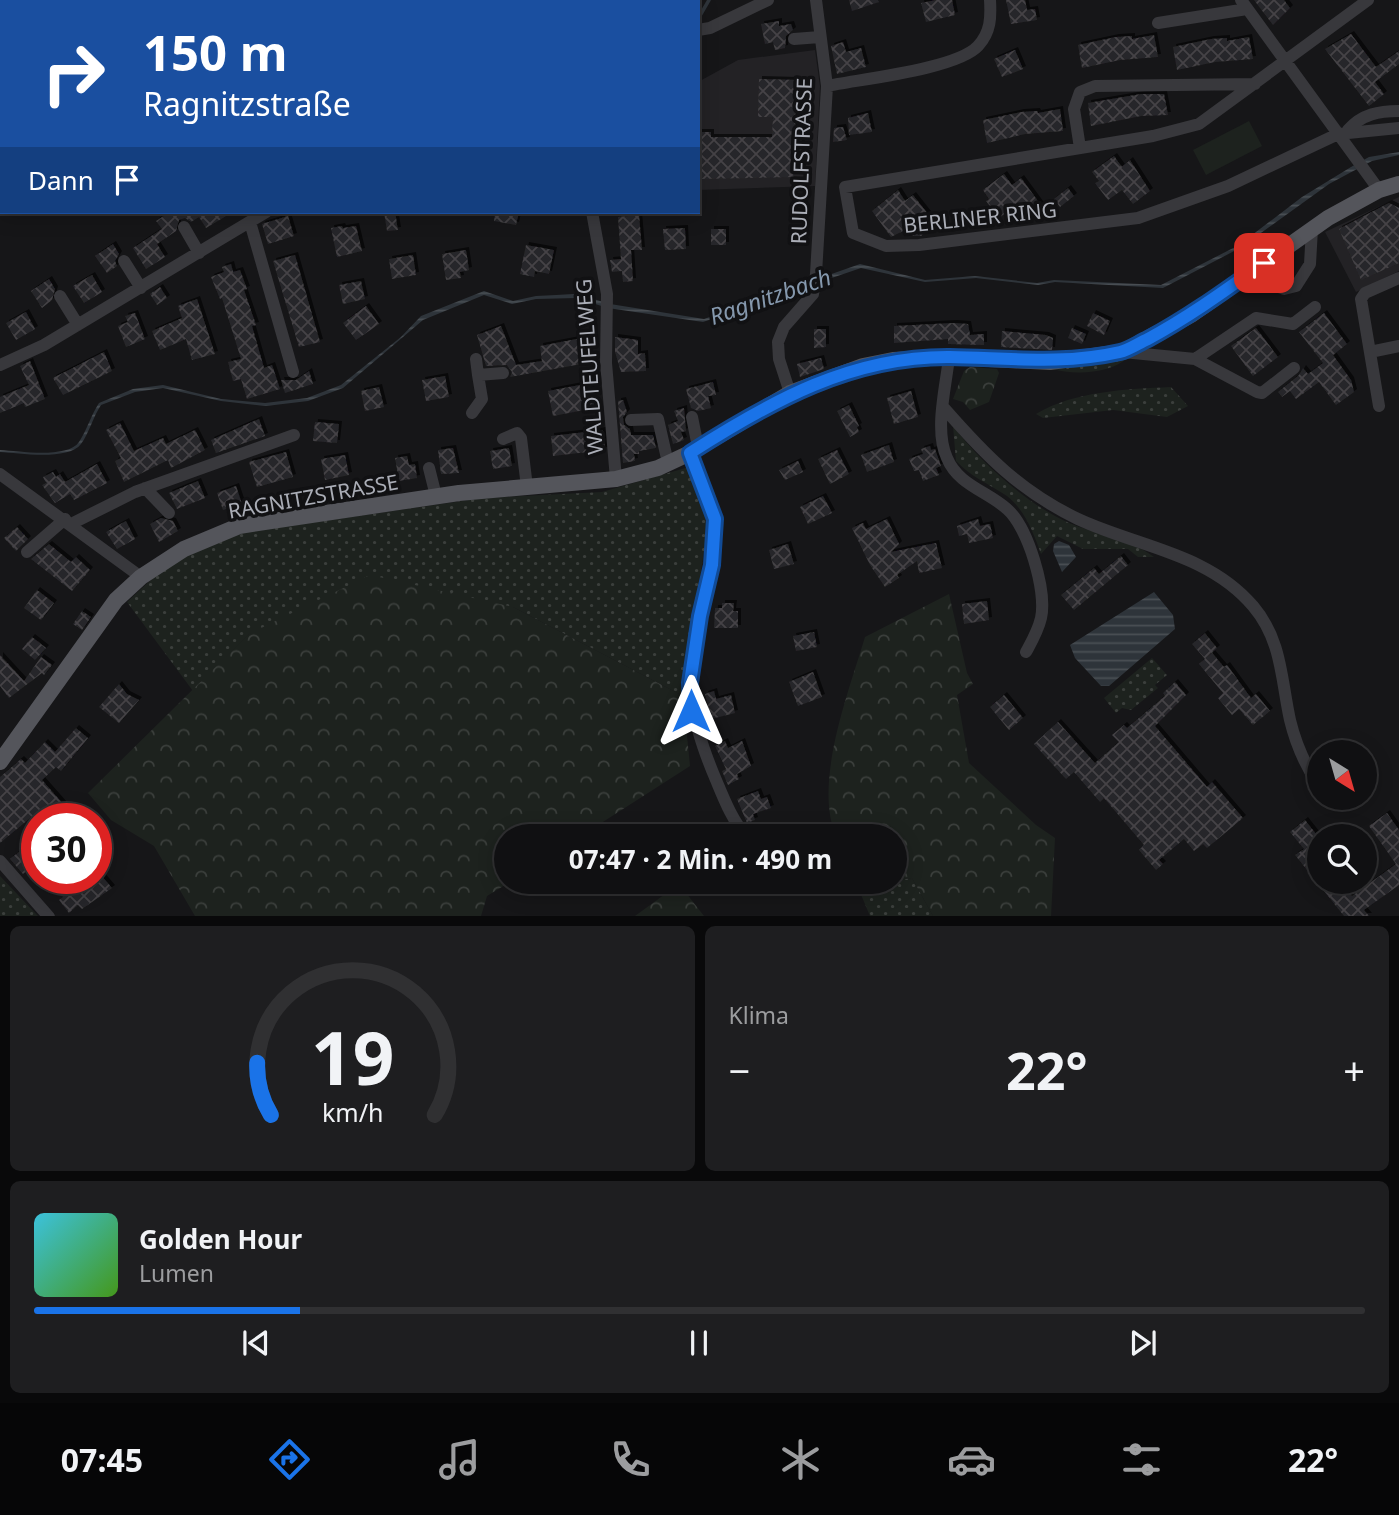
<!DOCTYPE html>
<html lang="de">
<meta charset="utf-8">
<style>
:root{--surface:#101012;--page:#1e1e20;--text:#f1f3f6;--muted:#9c9d9f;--line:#303032;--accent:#1a73e8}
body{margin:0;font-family:"Noto Sans",sans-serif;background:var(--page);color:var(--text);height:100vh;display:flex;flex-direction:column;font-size:26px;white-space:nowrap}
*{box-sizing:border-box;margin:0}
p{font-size:23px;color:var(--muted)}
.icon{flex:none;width:38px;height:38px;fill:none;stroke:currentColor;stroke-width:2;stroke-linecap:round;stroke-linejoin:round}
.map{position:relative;height:916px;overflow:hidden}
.drawer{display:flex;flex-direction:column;gap:10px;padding:10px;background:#09090a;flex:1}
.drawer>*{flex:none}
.hud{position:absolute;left:0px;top:0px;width:700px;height:214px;box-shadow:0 4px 18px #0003,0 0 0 2px var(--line);background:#1a4fa0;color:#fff;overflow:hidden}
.needle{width:46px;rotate:143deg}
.controls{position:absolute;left:1307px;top:740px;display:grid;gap:14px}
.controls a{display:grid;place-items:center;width:70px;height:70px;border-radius:50%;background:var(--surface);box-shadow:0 4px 18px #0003,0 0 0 2px var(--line);font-size:35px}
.speed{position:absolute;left:21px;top:803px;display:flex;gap:14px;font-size:35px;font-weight:700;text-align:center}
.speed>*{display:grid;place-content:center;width:91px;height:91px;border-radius:50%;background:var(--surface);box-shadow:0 4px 18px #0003,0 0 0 2px var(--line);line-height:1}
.speed .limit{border:10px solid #d22;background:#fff;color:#111}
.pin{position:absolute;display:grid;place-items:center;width:60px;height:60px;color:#fff;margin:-30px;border-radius:14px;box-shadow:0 4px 10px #0006}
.me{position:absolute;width:77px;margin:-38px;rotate:0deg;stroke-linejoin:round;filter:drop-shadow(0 0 5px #0008)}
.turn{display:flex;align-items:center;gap:24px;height:147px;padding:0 28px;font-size:32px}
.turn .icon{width:91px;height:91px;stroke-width:2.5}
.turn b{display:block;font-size:49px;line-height:60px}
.then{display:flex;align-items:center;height:66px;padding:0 28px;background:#0003;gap:14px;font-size:26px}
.big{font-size:52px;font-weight:700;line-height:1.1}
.drawer .widget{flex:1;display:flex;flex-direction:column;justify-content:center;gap:10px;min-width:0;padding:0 24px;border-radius:10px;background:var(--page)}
.drawer .dial{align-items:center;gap:0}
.dial svg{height:182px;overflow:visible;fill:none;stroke:var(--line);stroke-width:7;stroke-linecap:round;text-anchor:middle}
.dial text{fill:var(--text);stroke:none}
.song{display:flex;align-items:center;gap:21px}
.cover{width:84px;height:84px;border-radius:10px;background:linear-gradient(135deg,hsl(190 70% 55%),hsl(100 70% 35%))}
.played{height:7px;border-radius:4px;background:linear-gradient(90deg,var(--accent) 20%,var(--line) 20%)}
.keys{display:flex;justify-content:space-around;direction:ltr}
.heat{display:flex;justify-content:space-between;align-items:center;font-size:38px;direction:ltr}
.drawer .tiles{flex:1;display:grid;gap:10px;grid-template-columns:1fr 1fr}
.widget:last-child{grid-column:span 2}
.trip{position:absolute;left:494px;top:824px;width:413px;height:70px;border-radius:35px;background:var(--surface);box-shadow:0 4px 18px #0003,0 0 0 2px var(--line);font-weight:700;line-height:70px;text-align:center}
.tab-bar{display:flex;height:112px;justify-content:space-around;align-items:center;background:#060607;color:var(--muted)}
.tab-bar .icon{width:49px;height:49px}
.tab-bar .current{color:var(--accent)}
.tab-bar b{font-size:32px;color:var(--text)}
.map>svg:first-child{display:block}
</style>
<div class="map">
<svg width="1399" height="917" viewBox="0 0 1399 917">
<defs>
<pattern id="grass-dots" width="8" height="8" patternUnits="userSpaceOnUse" patternTransform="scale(1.75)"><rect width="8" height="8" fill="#1d221e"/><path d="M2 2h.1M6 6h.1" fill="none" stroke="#3b3f3c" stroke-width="1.8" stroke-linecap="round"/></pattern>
<pattern id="forest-crowns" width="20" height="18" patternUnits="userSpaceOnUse" patternTransform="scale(1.75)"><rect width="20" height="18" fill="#1d221e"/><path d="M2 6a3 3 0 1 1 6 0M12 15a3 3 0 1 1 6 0" fill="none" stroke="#3b3f3c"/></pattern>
<pattern id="water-rules" width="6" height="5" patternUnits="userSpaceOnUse" patternTransform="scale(1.75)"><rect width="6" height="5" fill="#2e343a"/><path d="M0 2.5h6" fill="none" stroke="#4a4f54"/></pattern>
<pattern id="building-cross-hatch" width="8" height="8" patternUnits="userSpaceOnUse" patternTransform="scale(1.75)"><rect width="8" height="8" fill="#272629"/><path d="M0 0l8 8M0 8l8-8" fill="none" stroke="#444346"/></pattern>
<filter id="shadow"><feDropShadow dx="3" dy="-3" stdDeviation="0" flood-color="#0009"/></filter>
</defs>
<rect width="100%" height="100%" fill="#161618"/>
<path fill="#232225" d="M815 50 820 86 815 186 698 190V82L738 60Z
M1399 197V271L1356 292 1325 232Z"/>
<path fill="url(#grass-dots)" d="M1127 358C1111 374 1073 375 1053 369Z
M1171 387 1188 406 1167 417 1113 410 1043 418 1036 414C1074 391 1128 389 1171 387Z
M953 426C980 462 1028 505 1069 523 1096 534 1130 539 1154 557H1138L1128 549H1083L1057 536 1041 554C1034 534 1025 510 1007 496 989 484 971 477 956 461Z
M689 467 709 516 683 696 513 607 249 634 193 691 127 602 167 565 240 533 483 498 602 492Z
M1152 658 1167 675 1155 685 1158 688 1131 710 1122 708 1116 713 1104 698Z
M0 876 38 916H0Z
M912 878 933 916H870L857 885Z"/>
<path fill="url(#forest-crowns)" d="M970 367 997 369 999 373 989 402 970 410 963 402 953 399 964 371Z
M370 575 513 607 683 696 690 766 581 836H506V882H510L487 896 481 916H195L154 846 111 820 88 793 249 634Z
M949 594 967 673 973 684 957 695 969 763 1036 825 1055 838 1051 916H933L912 878 894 880V836H836C813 783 849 691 865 637Z
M679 884 704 916H634H635Z"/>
<path fill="#1d221e" d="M1249 121 1262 146 1206 175 1193 150Z"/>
<path fill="url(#water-rules)" d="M1399 152V155L1372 161 1329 184 1240 248 1163 288 1055 282 1038 285 976 278 925 282 861 268 703 322 608 308 576 298 536 299 512 304 484 295 423 320 343 388 308 401 266 406 221 401 163 388 135 392 101 405C93 417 89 433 81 444 68 461 19 453 0 452V450C19 451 67 459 79 442 87 430 91 415 99 403L133 389 163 385 221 399 265 403 307 398 341 385 401 337 421 316 484 291 513 301 536 296 577 294 610 304 704 319 860 264 925 280 975 276 1037 283 1054 280 1161 285 1239 245 1302 197 1351 167 1369 157Z
M1059 541 1069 545 1076 557 1062 572 1053 551 1054 544Z
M1154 592 1173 615 1175 629 1109 686H1101L1075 658 1070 645Z"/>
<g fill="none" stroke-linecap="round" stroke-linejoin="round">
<path stroke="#2e343a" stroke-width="3.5" d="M698 19 709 0"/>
</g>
<path fill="url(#building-cross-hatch)" filter="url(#shadow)" d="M849 0H878L879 2 852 11Z
M936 0H952L955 15 926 22 921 3Z
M1006 0H1025L1027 10 1035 9 1037 20 1011 24Z
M1254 0H1284L1290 8 1273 25Z
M779 21V26L791 24 793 30 786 36 785 48 775 50 773 42 765 44 761 24Z
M1351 34 1376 67 1399 51V64L1375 82 1384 94 1369 106 1325 49Z
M1154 35 1158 57 1120 60 1082 68 1078 45 1116 37 1132 36V39Z
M1249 37 1253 59 1215 62 1177 70 1173 47 1211 39 1227 38V41Z
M843 42 846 52 861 48 866 67 837 74 831 46Z
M1015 50 1023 69 1002 77 994 59Z
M759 79 796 80 795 138H802L801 171 794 170V177L698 179V132H711V137H772L773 117H758Z
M1141 94H1164L1168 115 1141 116 1091 126 1088 103Z
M1060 109 1063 131 1025 134 987 143 983 120 1021 112 1037 111 1038 113Z
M868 113 872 132 849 135 848 118Z
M843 127 847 140 833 142 834 128Z
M1114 156 1122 167 1130 160 1150 191 1133 204 1122 190 1108 200 1095 183 1099 181 1092 172Z
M1004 174 1012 185 1021 178 1043 208 1023 222 1012 208 999 218 986 201 989 199 983 190Z
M1068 188 1074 196 1060 207 1054 199Z
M898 190 905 201 913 195 928 214 925 215 934 226 921 236H913L907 229 891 237 872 211Z
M1389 203 1399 208V263L1361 280 1339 229Z
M170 212H233L206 228 199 217 191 222 185 218 179 220 176 231 157 244 165 257 146 269 133 248 162 229 156 221Z
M384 212H395L398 230 387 231Z
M495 212H519L516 225 494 221Z
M639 215 642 250H631L633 281 623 282 622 271 612 272 610 260 621 259 618 217Z
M288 216 294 236 268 244 262 224Z
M342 226 343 228 356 226 362 251 337 257 331 228Z
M685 228 686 249 665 250 663 229Z
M711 229H726V245H711Z
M113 244 119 254 115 261 117 266 107 273 95 256Z
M526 245 554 250 549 274 535 271 534 277 520 274Z
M466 250 469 270 460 272 461 278 446 280 442 254Z
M295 255 320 342 299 347 273 261Z
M413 255 416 275 392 279 389 259Z
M231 264 233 272 240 270 247 289 244 290 256 325 252 326 264 368 272 365 280 389 247 399 241 379 233 381 228 362 241 359 222 298 220 299 211 277 224 272 222 267Z
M92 275 102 292 84 303 73 286Z
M49 279 55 289 52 300 42 308 31 291Z
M361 281 365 299 343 304 339 285Z
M160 287 167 298 157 305 150 294Z
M197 299 215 354 192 360 186 339 160 350 152 331 182 318 178 306Z
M366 306 379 324 356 340 343 323Z
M26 312 35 329 16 340 6 323Z
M135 313 145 339 126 347 118 326 128 322 125 316Z
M1093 313 1110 321 1104 335 1087 326Z
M1324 313 1347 344 1333 355 1351 380 1354 392 1336 405 1319 382 1296 399 1290 391 1282 397 1278 392 1299 375 1303 368 1308 374 1323 363 1299 332Z
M954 323 968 324 970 335 984 334V345L948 344V339L894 343V326Z
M501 326 516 365 542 361 540 346 582 338 587 363 510 377 512 372 507 365 486 366 477 335Z
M1072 328 1086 334 1082 344 1068 338Z
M1256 328 1278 357 1253 376 1231 346Z
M814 329H826V347L814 348Z
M1002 331 1046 335 1053 338 1052 350 1001 347Z
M615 337 638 340V354L645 353 646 371 621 372 615 352Z
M104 352 112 371 63 395 53 378Z
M821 358 824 369 800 377 797 364Z
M30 361 45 399 25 407 24 403 0 413V397L29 385 20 366Z
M309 371 313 384 285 393 281 380H296Z
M445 376 449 397 426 401 422 380Z
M713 382 716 395 708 396 711 408 698 411 691 408 686 389Z
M590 383 595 408 553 416 548 391Z
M379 387 384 407 365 411 361 391Z
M911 391 918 417 894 424 887 398Z
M623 400 627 412 623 417 624 425 630 429 631 435H653L656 448 639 451V454H634L635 461 623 463 618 401Z
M849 405 859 426 857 427 859 432 850 437 837 411Z
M684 408 686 431 681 432 684 440 673 444 668 425 678 421 674 411Z
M259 419 265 436 216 453 211 440Z
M315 422 339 424 337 443 313 441Z
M120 423 134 451 163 438 166 444 195 430 205 450 171 468 168 460 124 482 115 461 121 458 106 430Z
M603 430 605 450 553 456 551 436Z
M889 445 894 462 867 472 861 455Z
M930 446 931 450 935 449 941 466 936 468 939 475 923 481 919 470 914 471 909 459 923 454 921 449Z
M453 448 459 473 441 474 438 450Z
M509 448 512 466 493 469 490 451Z
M837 450 849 474 830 484 818 459Z
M286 452 293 477 257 487 249 462Z
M345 455 349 475 325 480 321 459Z
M407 456 409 465 415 464 417 478 399 481 395 458Z
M798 461 803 472 785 480 779 470Z
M97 464 107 483 74 500 70 494 55 503 42 485 46 483 43 477 53 472 56 477 60 474 65 482Z
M198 481 205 498 177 509 169 493Z
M236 486 242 504 223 510 217 493Z
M823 496 832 513 808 524 800 507Z
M161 518 173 521 178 531 159 542 150 524Z
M887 519 899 544 891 552 936 543 942 568 919 573 917 561 897 575 899 578 885 587 870 565 852 528 863 523 866 529Z
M978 519 980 526 990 524 993 538 969 543 967 534 959 536 957 526Z
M126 521 135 539 117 549 106 532Z
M17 527 28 539 16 551 4 538Z
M49 544 71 562 76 557 90 570 72 591 31 559Z
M788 544 794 564 774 569 769 550Z
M1121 556 1128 565 1074 610 1061 595 1094 568 1099 574Z
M37 590 54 603 41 620 24 608Z
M987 601 989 620 964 624 962 604Z
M722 603H734L733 611H738V628H714L715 608H722Z
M82 611 91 617 82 630 73 624Z
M814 632 817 647 796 651 793 636Z
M1205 633 1217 648 1205 659 1192 644Z
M32 637 46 648 35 660 22 649Z
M1212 653 1224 667 1227 665 1251 698 1256 694 1270 711 1253 725 1239 709 1232 715 1218 698 1223 693 1199 664Z
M0 655 24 681 41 657 52 665 44 675 42 673 9 698 0 686Z
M813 672 822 697 798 706 789 682Z
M1175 682 1186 695 1155 726 1207 787 1212 782 1243 818 1207 848 1203 844 1194 851 1184 839 1159 860 1163 864 1156 870 1139 850 1144 845 1104 798 1100 802 1074 772 1066 779 1034 744 1058 722 1095 763 1119 742 1112 735 1124 725 1127 728 1165 696 1163 693Z
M119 684 127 694 139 700 119 723 99 707Z
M714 691 716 699 731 695 735 713 711 719 705 694Z
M1004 695 1023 718 1009 730 990 707Z
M76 728 88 738 61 771 56 767 42 780 64 805 52 816 47 810 38 817 35 814 0 843V777L21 759 25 763 45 742 55 752Z
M725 741 728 748 742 741 751 766 737 774 739 779 728 785 722 771 726 769 715 746Z
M758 791 761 799 767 797 771 808 753 814 755 820 747 823 737 799Z
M1387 813 1399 830V885L1364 910 1369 916H1344L1295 855 1304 849 1290 832 1305 820 1320 839V882H1341L1352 896 1396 864 1369 826Z
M30 843 37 850V863L23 874 10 859Z
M101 875 112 888 82 909 78 905 69 913 59 900 63 897 59 892 75 879 86 889Z"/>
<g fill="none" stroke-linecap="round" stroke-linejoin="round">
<path stroke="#38383c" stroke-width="12" d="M91 0 92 2
M367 0 368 2
M468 0 469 2
M672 0 673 2
M1241 0 1379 190
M1368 0 1199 124 1153 136 845 187 853 233 886 246 919 245 1138 218 1228 186 1338 134 1399 128
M431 2 440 0
M692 2 694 0
M1158 23 1247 9
M698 30 710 28 768 0
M794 39 820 37
M827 86C861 79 957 69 978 46 991 32 991 17 990 0
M1348 130C1362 114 1379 111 1399 111
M1080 148 1074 109 1080 92 1095 86 1255 84
M0 167 2 165
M592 212 607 294 606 363 616 479
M250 222 293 372
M184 227 199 253
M124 261 141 288
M1264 263 1276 286 1284 289 1296 286 1310 264 1312 229
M60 296 78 325
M1123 352 1195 359 1257 392 1262 393 1294 368
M1370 352 1399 346
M949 357C946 387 934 430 947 458 958 485 987 491 1007 509 1028 527 1047 591 1041 618 1038 631 1032 641 1026 652
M476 359 478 375
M1195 359 1256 318 1293 324 1315 307
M0 365 44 345 266 212
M790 393 779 359 778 342 784 327 813 294 816 274 827 86 816 0
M1379 406 1361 299 1365 293 1399 278
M944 408C986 456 1020 491 1078 519 1138 547 1208 553 1253 606 1282 640 1281 679 1290 720 1296 745 1306 767 1320 788
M472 413 482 399 478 375 503 373
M692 417 697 442
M631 420 658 419 668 463
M503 439 517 433 521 438 527 487
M690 453C697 474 711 497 715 518 720 549 707 584 700 613 685 684 688 714 716 780 724 799 732 820 746 836
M429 468 436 496
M0 474 141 577
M145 488 169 513
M71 524 135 492 294 435
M27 552 65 519
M1326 798 1329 803
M0 861 49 917"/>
<path stroke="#54555b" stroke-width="16" d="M0 762 116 600 141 577 184 549 239 526 459 493 616 479 658 468 690 453 790 393 863 366 893 360 949 357 1050 362 1122 352 1191 315 1328 218 1379 190 1399 184"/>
</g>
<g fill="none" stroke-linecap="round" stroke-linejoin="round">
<defs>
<path id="route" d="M691 711 690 683 700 616 712 565 715 519 690 453C771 401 852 356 950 357 1008 358 1063 365 1120 352 1129 350 1139 343 1148 339 1189 317 1226 290 1264 263"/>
</defs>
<use href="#route" stroke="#114b97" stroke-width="18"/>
<use href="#route" stroke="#1a73e8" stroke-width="12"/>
</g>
<g text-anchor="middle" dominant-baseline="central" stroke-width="7" stroke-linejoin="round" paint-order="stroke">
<g font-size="21" fill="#aaadb6" stroke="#111113">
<text transform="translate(801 161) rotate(-88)">RUDOLFSTRASSE</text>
<text transform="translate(980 217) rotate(-6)">BERLINER RING</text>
<text transform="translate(589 367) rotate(-94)">WALDTEUFELWEG</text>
<text transform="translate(313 496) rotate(-10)">RAGNITZSTRASSE</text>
</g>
<g font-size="23" font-style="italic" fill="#8598ad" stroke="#111113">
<text transform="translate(770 296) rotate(-19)">Ragnitzbach</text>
</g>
</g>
</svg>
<div class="controls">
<a><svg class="needle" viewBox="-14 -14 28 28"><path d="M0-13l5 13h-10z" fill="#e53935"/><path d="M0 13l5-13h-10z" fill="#9c9d9f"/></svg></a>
<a><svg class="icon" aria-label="search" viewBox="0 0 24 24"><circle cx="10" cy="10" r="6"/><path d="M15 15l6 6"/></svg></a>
</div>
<div class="speed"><div class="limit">30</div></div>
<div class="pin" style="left:1264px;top:263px;background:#d93025"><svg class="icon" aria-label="arrive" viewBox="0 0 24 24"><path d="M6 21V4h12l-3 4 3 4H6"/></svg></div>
<svg class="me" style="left:691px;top:711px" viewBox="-20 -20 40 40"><path d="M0-17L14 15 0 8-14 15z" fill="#1a73e8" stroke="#fff" stroke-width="4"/></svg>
<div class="trip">07:47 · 2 Min. · 490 m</div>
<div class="hud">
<div class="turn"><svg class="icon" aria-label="right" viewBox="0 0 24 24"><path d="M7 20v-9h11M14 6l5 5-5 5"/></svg><div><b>150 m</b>Ragnitzstraße</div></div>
<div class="then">Dann<svg class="icon" aria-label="arrive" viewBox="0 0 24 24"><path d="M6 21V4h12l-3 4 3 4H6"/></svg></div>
</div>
</div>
<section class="drawer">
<div class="tiles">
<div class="widget dial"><svg viewBox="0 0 100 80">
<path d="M14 69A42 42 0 1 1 86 69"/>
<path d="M14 69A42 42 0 0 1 8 46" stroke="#1a73e8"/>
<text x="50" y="56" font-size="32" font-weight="700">19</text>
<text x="50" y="72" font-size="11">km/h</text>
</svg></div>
<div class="widget"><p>Klima</p>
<div class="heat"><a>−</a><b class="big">22°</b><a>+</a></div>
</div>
<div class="widget">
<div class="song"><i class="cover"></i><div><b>Golden Hour</b><p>Lumen</p></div></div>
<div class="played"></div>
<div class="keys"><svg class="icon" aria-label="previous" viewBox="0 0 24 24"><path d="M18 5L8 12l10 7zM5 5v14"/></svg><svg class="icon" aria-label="pause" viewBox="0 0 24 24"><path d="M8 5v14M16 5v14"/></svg><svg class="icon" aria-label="next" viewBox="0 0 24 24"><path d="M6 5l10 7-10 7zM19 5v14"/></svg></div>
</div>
</div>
</section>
<nav class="tab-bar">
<b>07:45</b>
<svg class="icon current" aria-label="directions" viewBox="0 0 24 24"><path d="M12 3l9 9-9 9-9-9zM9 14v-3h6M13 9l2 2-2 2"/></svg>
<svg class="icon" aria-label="music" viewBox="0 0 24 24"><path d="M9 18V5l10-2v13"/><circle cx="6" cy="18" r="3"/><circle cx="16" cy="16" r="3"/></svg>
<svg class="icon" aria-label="phone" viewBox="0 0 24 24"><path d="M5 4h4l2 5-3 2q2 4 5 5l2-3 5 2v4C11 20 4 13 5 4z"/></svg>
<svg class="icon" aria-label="climate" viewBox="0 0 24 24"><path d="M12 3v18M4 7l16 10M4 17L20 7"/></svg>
<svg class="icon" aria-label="car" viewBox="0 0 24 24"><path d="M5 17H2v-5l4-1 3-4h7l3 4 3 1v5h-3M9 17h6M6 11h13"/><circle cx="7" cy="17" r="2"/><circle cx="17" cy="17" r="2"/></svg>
<svg class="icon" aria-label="filters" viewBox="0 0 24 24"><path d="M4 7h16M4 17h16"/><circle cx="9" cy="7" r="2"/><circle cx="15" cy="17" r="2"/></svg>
<b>22°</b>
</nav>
